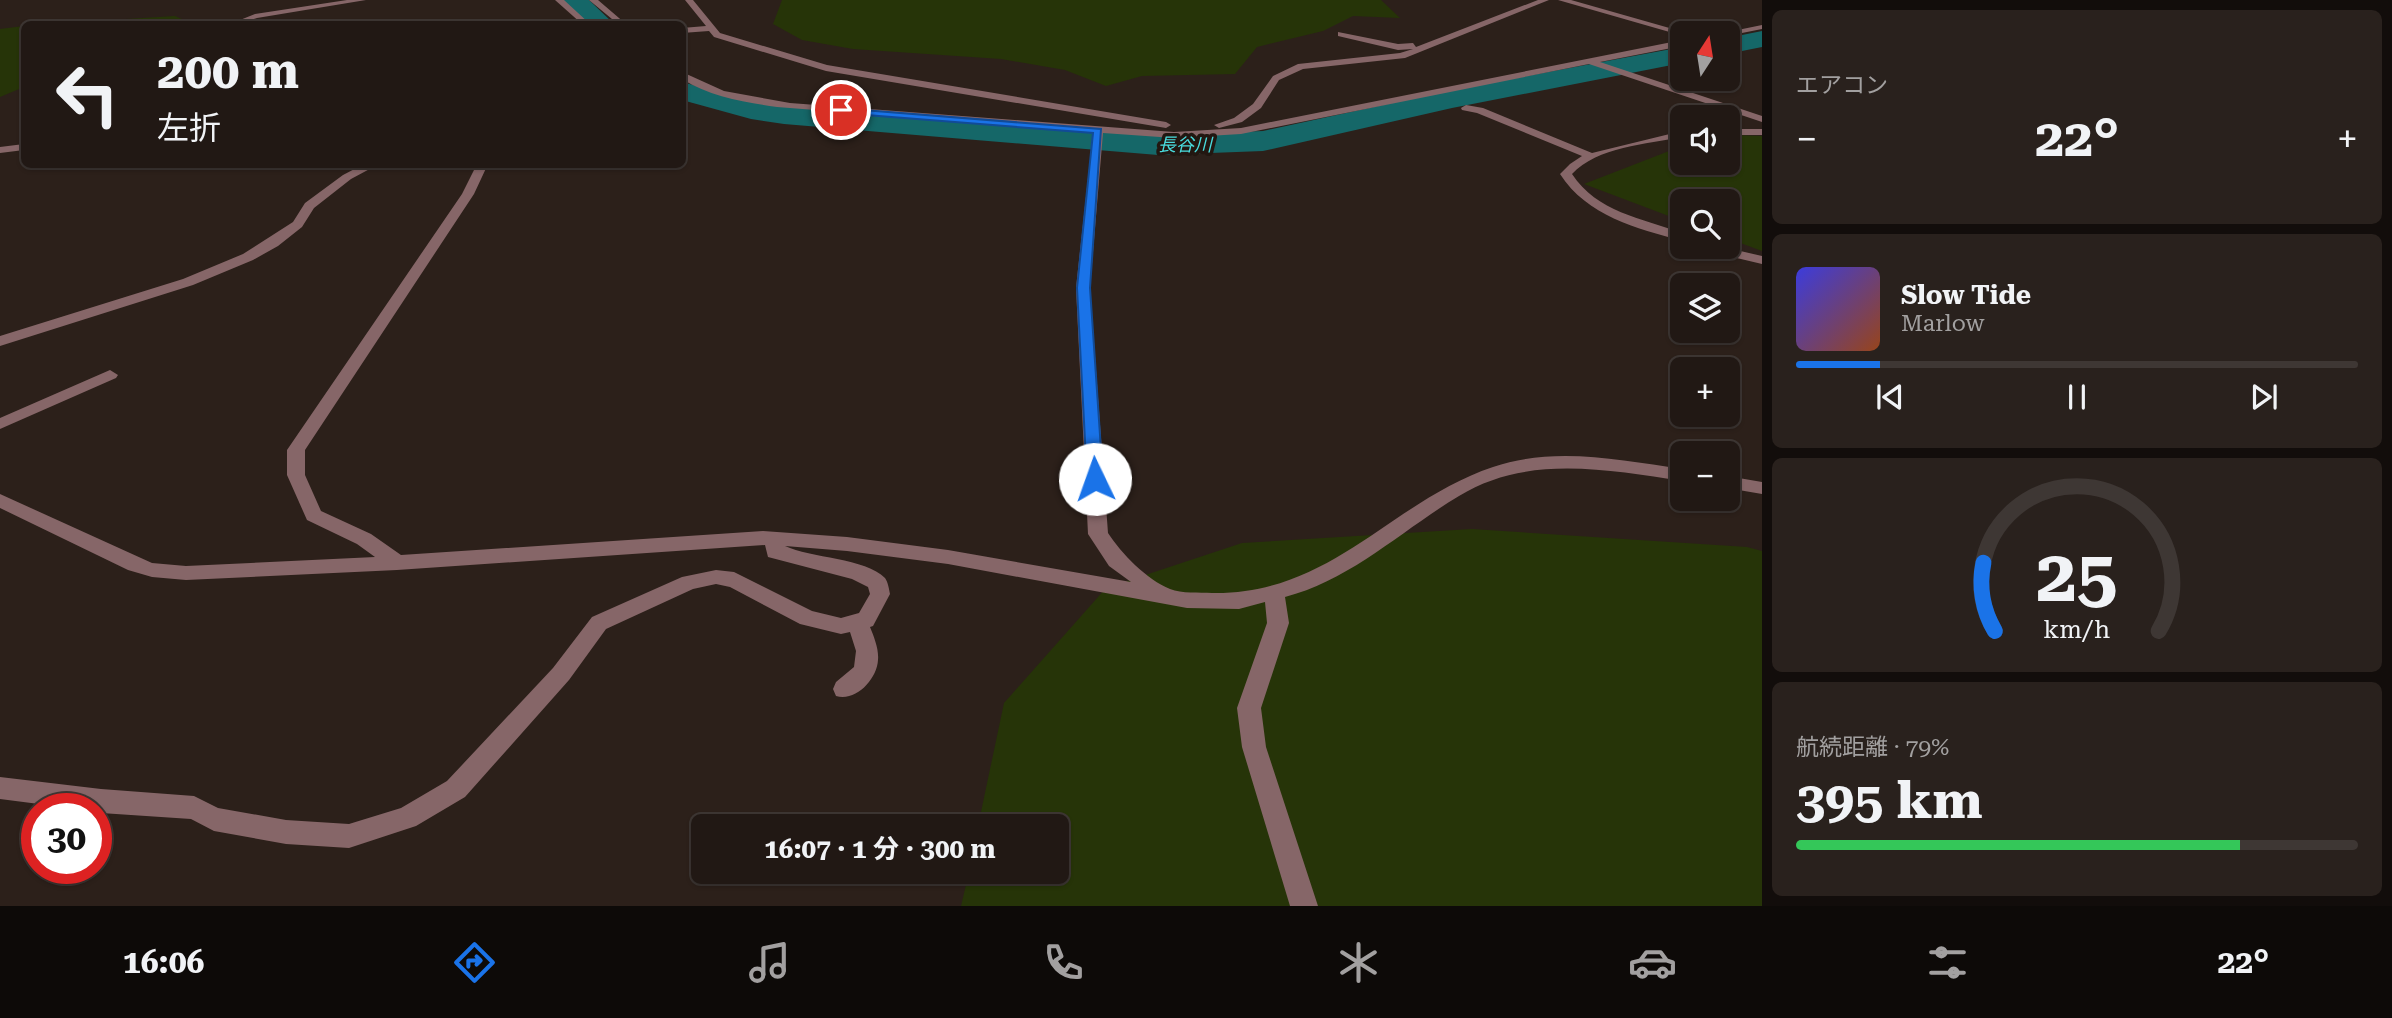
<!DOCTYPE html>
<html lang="ja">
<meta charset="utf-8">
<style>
:root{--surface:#211814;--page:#29211d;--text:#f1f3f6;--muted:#a2a0a0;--line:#3e3734;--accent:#1a73e8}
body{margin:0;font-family:"Roboto Serif","Noto Sans JP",serif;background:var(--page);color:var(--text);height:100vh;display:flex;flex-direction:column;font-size:26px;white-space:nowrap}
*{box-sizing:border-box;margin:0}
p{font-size:23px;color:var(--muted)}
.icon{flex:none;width:38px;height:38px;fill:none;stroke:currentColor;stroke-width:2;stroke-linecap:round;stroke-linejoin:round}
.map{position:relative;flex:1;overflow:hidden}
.side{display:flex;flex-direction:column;gap:10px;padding:10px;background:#120d0b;width:630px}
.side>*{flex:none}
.guide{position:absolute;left:21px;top:21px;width:665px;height:147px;border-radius:10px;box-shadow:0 2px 5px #0004,0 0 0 2px var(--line);background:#211814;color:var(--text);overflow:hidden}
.needle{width:46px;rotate:12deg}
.controls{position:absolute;left:1670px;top:21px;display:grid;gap:14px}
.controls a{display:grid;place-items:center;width:70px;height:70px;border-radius:10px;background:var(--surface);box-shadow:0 2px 5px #0004,0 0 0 2px var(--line);font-size:35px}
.speed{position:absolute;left:21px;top:793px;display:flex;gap:14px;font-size:35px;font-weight:700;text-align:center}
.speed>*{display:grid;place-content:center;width:91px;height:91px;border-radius:50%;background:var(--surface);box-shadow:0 2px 5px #0004,0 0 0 2px var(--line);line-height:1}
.speed .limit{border:10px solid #d22;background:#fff;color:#111}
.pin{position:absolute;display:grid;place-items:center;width:60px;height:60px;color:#fff;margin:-30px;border:4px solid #fff;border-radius:50%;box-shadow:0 2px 7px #0007}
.me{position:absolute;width:77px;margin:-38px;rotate:357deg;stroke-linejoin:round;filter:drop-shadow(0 0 5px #0008)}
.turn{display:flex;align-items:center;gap:24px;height:147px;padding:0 21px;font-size:32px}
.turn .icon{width:91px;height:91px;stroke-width:2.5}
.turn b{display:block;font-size:49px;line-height:60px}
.big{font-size:52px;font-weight:700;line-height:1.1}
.side .card{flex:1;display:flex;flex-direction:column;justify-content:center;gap:10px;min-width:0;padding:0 24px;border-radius:10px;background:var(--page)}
.side .dial{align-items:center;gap:0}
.dial svg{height:182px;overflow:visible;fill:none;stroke:var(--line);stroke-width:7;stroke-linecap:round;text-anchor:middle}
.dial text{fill:var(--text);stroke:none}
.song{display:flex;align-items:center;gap:21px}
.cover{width:84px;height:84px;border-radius:10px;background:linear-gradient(135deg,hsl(240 70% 55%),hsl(20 70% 35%))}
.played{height:7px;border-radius:4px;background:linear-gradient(90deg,var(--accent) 15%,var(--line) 15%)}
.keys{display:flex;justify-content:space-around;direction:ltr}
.heat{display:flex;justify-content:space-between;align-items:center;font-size:38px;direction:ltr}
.charge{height:10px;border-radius:5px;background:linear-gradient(90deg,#34c759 79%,var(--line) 0)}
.trip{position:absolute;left:691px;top:814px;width:378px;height:70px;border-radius:10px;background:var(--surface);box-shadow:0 2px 5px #0004,0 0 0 2px var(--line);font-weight:700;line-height:70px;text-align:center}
.tabs{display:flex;height:112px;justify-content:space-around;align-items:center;background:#0d0a08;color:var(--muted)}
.tabs .icon{width:49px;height:49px}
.tabs .on{color:var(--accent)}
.tabs b{font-size:32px;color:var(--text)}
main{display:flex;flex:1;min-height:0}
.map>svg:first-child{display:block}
</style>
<main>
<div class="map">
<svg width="1762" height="906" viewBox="0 0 1762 906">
<rect width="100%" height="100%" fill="#2c201a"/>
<path fill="#263408" d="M782 0H1381L1400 18 1353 16 1323 31 1257 47 1235 74 1142 76 1106 86 1065 70 1001 59 853 49 802 40 773 24Z
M175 16 191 23 45 24Z
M24 26V87L0 97V29Z
M1727 135 1762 136V251L1727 238V201H1682V221L1584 184 1682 146V163H1727Z
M1472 529 1747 547 1762 551V906H961L969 872H1057V826H978L1004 703 1106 588 1242 543Z"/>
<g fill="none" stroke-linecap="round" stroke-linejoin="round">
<path fill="#156768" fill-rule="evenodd" d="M563 0H589L614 24H587Z
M1762 31V47L1727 54V38Z
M1682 47V63L1452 108 1263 151 1158 155 784 124 751 119 682 100V82L753 101 784 106 1158 135 1263 131 1452 90Z"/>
<path fill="#866668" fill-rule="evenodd" d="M347 0H366L257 18 240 24H230L255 14Z
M555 0H564L590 24H582Z
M589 0H598L626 24H618Z
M685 0H693L720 33 827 65 1166 122 1171 125 1166 128 826 71 714 37 709 31 682 33V28L706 26Z
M1538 0H1549L1405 58 1303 69 1279 80 1261 108 1242 122 1219 128 1214 125 1234 118 1253 104 1273 76 1298 64 1400 53 1413 49 1398 50 1338 36V32L1398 44 1413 43 1416 47Z
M1558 0H1571L1687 33 1680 35Z
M1762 25V29L1727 36V33H1723Z
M1682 40V46L1600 62 1762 116V122L1589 64 1241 134 1174 138 1103 133 1090 288 1108 533C1121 553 1147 580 1170 589 1182 594 1199 592 1212 593 1332 595 1391 501 1493 467 1554 446 1620 460 1682 469V481C1608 470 1527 454 1459 496 1402 530 1351 580 1285 597L1289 623 1261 708 1266 747 1318 906H1290L1242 747 1237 708 1267 623 1265 602 1239 609 1187 608 948 564 847 551 785 546C810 558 866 558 885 578 888 582 889 589 890 594L873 626 870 627C874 637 879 649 878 660 877 679 856 702 836 696L833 689 836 682 854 667 856 651 850 632 841 634 800 624 730 587 716 584 693 589 606 629 569 680 465 797 416 826 349 848 286 844 214 831 191 819 101 813 96 812V808H70L0 799V777L101 789 194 796 218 808 286 820 349 824 401 808 447 781 553 668 592 617 682 577 716 570 734 572 812 611 841 618 859 613 870 594 868 587 852 579 768 557 765 545 397 570 186 580 152 577 128 570 0 508V494L152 563 186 566 375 557 357 544 307 520 287 475V450L462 194 477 164H488L474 194 305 450V475L321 511 371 534 401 555 763 531 847 537 948 550 1131 582 1109 566 1088 534 1076 288 1093 132 777 107C744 102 711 97 682 79V72L724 91 790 103 1174 132 1241 128Z
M1466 105 1483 108 1592 153 1682 131V137C1647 144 1597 147 1572 174 1597 212 1641 218 1682 233V241C1636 228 1587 216 1560 174L1570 164 1582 156 1477 113 1462 110 1461 108Z
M1727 129H1762V135H1727Z
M24 144V150L0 153V147Z
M364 164H379L351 179 314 208 302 227 278 246 253 260 193 285 0 346V336L183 279 243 254 293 222 305 203 343 175Z
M1701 247H1723L1762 256V264L1703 250Z
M110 370 118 375 116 378 0 429V418Z
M1727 476 1762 482V494L1727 488Z"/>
</g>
<path fill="#1a73e8" stroke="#114b97" stroke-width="2" d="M838 108 1101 129 1090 288 1103 479 1101 483 1095 485 1087 479 1077 288 1093 133 841 113 837 110Z"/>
<g text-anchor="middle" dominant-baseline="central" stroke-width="7" stroke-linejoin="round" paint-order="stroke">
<g font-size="18" font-style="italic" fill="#49dbdd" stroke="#221711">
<text x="1185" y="144">長谷川</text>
</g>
</g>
</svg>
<div class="controls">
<a><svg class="needle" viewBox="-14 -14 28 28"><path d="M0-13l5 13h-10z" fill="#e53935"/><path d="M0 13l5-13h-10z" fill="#a2a0a0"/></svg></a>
<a><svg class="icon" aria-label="sound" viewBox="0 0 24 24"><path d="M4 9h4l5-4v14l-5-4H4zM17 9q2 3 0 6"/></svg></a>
<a><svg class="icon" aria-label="search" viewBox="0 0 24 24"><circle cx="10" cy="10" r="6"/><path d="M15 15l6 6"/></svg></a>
<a><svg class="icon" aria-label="layers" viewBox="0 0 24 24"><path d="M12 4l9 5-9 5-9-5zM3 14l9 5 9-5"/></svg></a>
<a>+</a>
<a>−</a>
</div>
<div class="speed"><div class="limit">30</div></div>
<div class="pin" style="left:841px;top:110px;background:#d93025"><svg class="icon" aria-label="arrive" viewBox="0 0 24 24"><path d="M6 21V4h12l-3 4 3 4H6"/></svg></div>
<svg class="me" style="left:1095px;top:479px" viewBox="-20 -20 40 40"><circle r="19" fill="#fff"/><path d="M0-13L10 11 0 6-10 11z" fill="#1a73e8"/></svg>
<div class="trip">16:07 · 1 分 · 300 m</div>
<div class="guide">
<div class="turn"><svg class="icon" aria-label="left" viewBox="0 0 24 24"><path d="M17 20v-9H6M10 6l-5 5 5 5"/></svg><div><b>200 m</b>左折</div></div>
</div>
</div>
<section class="side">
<div class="card"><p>エアコン</p>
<div class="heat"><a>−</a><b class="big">22°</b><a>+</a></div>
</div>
<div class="card">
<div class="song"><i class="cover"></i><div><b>Slow Tide</b><p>Marlow</p></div></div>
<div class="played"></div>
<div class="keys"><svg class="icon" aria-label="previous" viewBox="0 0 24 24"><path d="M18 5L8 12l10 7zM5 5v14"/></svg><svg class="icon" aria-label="pause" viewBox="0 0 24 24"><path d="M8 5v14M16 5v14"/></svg><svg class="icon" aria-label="next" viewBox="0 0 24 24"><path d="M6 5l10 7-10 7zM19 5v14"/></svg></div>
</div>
<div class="card dial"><svg viewBox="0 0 100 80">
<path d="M14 69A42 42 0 1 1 86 69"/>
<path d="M14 69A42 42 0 0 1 9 39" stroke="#1a73e8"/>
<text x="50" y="56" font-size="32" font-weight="700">25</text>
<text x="50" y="72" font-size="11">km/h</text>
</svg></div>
<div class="card"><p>航続距離 · 79%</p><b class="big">395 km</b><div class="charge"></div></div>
</section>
</main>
<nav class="tabs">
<b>16:06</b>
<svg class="icon on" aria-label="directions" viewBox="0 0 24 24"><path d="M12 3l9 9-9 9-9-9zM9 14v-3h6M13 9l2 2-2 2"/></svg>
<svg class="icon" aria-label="music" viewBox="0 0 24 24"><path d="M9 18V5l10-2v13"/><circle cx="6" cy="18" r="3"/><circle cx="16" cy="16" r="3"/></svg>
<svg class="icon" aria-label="phone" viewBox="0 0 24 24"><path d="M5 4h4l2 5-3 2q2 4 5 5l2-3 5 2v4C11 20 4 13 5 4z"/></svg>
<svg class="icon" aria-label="climate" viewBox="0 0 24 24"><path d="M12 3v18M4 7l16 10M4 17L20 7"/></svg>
<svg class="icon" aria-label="car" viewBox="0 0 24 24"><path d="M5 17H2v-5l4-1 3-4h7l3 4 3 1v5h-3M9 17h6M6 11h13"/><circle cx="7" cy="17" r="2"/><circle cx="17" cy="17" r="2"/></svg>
<svg class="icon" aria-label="filters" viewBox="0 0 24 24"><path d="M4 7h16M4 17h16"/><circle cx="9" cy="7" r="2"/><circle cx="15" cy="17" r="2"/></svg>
<b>22°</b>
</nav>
